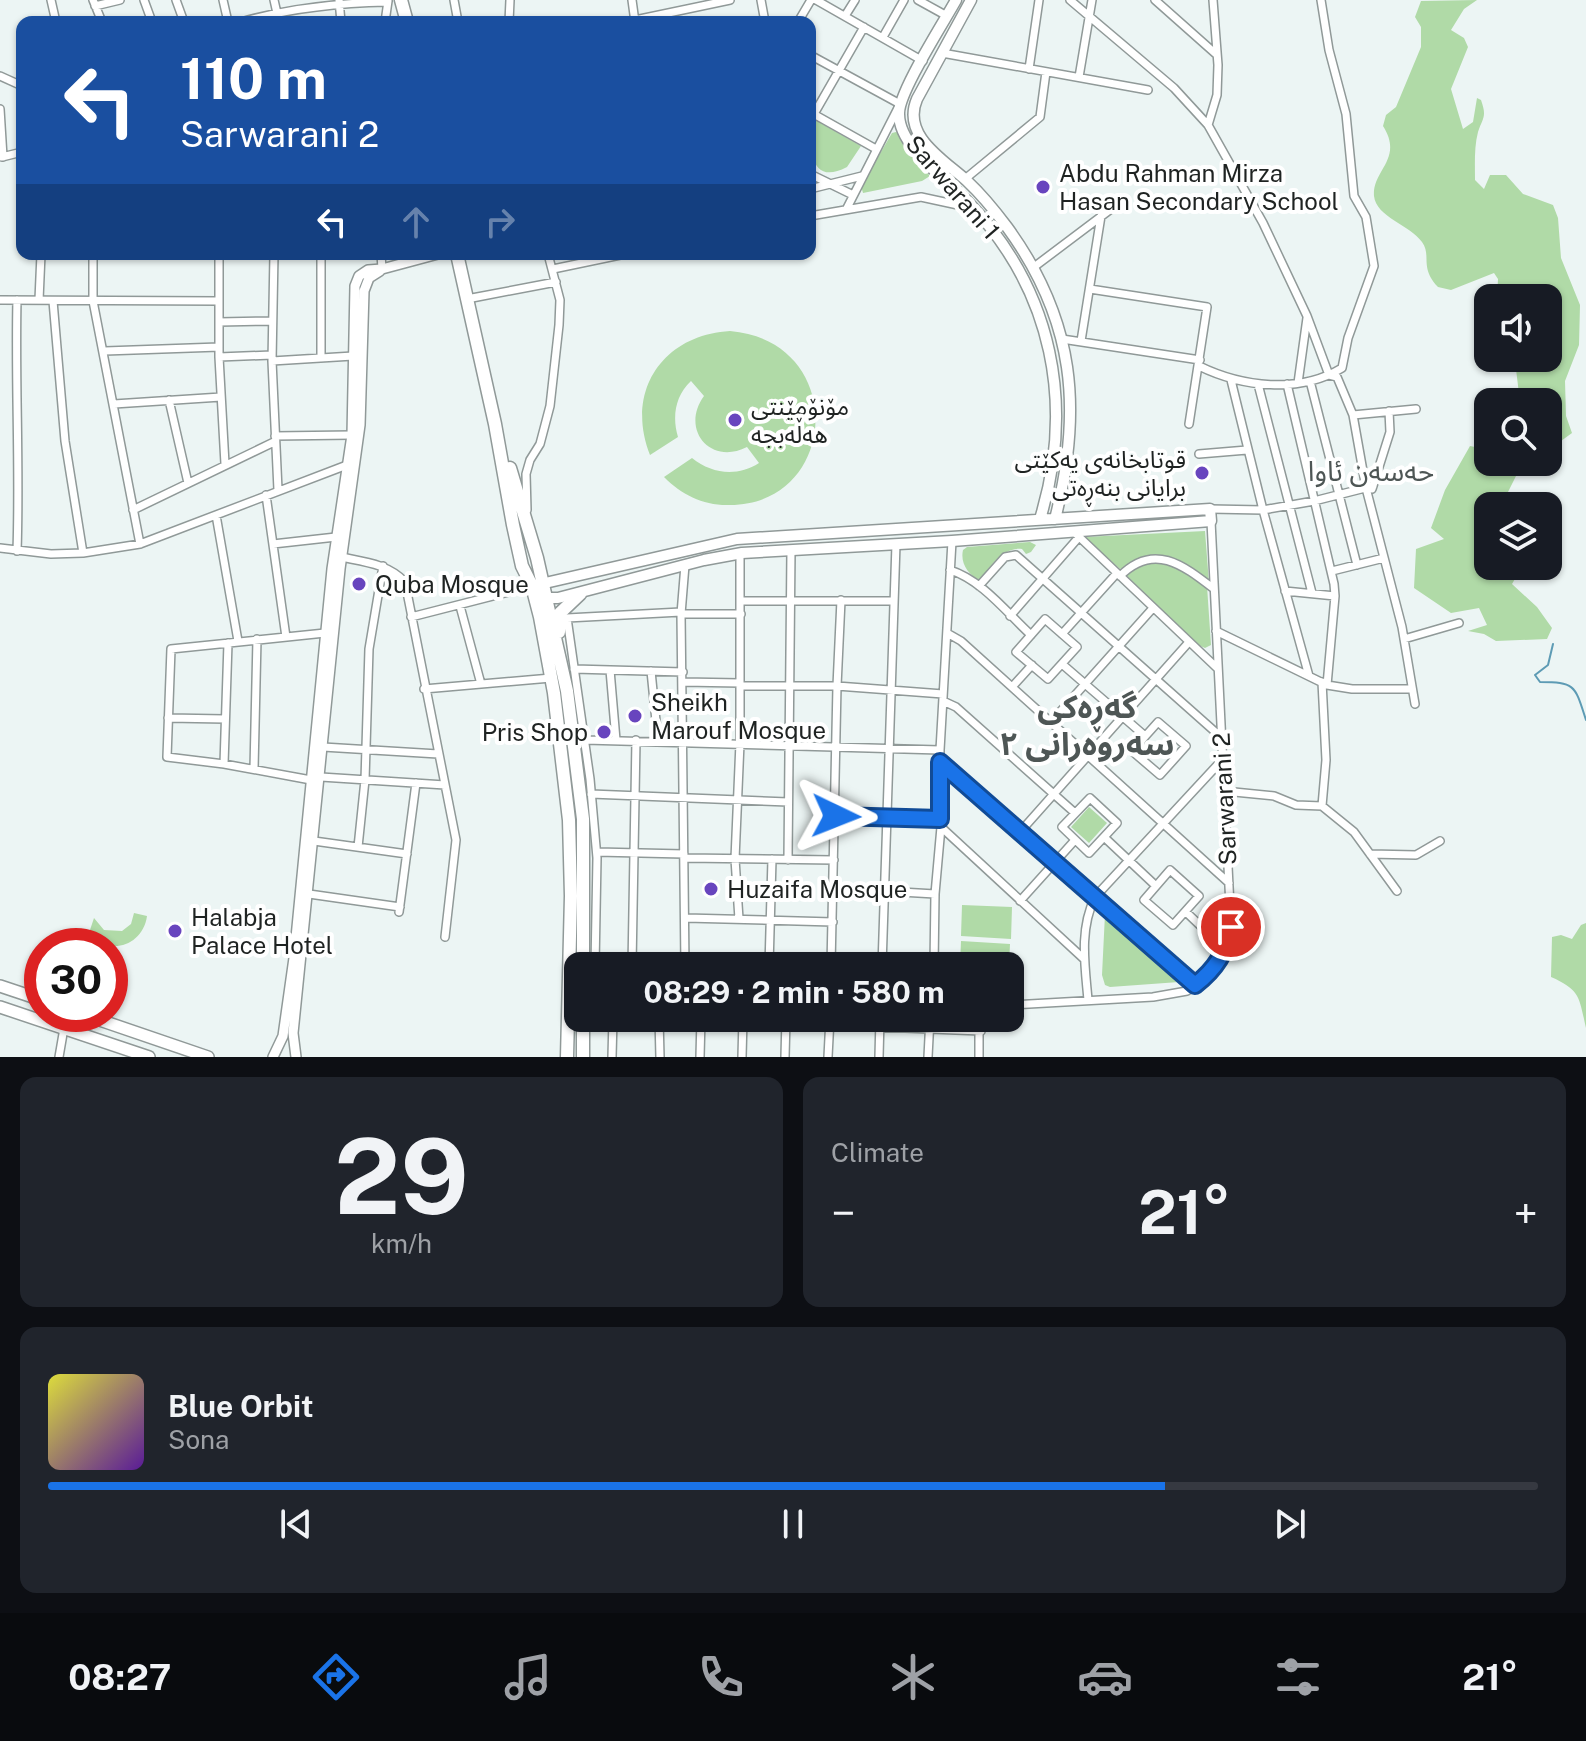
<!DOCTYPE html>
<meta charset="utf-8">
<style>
:root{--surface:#171b24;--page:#20242c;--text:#f1f3f6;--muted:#9ea1a6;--line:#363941;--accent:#1a73e8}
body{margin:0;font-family:"Public Sans","Noto Sans Arabic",sans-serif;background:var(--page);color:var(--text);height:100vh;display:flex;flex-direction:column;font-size:30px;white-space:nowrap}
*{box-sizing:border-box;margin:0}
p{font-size:26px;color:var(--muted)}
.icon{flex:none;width:44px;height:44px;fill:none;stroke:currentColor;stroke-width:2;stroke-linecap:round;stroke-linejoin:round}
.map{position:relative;height:1057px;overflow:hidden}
.panel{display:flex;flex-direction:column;gap:20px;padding:20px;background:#0d0f14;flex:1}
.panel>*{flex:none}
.banner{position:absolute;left:16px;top:16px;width:800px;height:244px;border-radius:16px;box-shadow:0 2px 6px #0004;background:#1a4fa0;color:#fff;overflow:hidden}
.buttons{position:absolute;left:1474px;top:284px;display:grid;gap:16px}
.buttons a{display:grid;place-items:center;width:88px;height:88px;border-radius:16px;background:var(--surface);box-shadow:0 2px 6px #0004;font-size:40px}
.speed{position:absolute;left:24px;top:928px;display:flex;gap:16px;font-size:40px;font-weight:700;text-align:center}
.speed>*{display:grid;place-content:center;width:104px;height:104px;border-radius:50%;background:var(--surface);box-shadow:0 2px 6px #0004;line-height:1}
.speed .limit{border:12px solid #d22;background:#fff;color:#111}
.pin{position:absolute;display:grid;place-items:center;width:68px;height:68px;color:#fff;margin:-34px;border:4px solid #fff;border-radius:50%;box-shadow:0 2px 8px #0007}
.me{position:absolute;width:88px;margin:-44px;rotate:92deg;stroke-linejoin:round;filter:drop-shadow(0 0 6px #0008)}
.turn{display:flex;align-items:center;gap:28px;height:168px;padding:0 32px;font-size:36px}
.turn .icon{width:104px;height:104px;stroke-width:2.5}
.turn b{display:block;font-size:56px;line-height:68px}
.lanes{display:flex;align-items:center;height:76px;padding:0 32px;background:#0003;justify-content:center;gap:40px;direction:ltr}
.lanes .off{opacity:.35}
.big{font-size:60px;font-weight:700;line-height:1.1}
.panel .card{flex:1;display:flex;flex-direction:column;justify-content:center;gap:12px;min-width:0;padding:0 28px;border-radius:16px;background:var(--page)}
.panel .dial{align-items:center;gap:0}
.dial b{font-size:104px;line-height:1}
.song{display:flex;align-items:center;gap:24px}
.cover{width:96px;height:96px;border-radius:12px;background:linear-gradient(135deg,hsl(60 70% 55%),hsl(270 70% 35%))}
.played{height:8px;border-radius:4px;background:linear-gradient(90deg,var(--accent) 75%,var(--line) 75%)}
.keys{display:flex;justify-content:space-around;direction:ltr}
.heat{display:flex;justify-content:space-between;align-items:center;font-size:44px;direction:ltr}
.panel .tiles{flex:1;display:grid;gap:20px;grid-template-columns:1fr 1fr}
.card:last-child{grid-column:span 2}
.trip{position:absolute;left:564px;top:952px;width:460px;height:80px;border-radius:16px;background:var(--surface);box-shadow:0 2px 6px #0004;font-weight:700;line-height:80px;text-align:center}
.tab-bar{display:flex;height:128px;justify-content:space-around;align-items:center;background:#090b0e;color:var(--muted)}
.tab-bar .icon{width:56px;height:56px}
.tab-bar .active{color:var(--accent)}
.tab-bar b{font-size:36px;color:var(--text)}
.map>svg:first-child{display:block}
</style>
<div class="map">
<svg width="1586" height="1057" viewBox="0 0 1586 1057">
<rect width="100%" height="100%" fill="#ecf5f4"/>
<path fill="#b0daa7" d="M1477 0 1464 9 1451 30 1464 38 1468 47 1451 89 1463 129 1473 122 1477 98 1481 100C1487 117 1483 117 1478 132 1474 147 1475 165 1475 180L1484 189 1490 175H1506L1523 194 1553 205 1558 218 1561 258 1580 305 1579 345 1565 381 1566 416 1572 433 1561 441 1557 467 1552 474 1533 467 1521 466 1506 496 1509 506H1488V566H1522L1528 573 1516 577 1512 584 1537 607 1552 628 1547 639 1496 641 1484 634 1468 631 1487 625 1479 608 1451 613 1414 588 1416 549 1444 539 1431 528 1445 490 1470 446 1480 448 1486 456 1488 455V462H1548V402H1520L1515 361 1503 367 1500 364 1504 358H1548V298H1497L1498 279 1494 273 1451 290 1438 287C1419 267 1432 256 1422 242 1410 225 1376 217 1374 196 1372 170 1404 159 1383 126L1386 115 1396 107 1421 47V27L1415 17 1421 1Z
M810 117 861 146 847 167C807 188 810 142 810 117Z
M896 132 900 134 910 154 930 176 922 181 863 193 861 186 892 133Z
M730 331C848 341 840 504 730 505 704 506 682 495 664 477L692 458C712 474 737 477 759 463L747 447C710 466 680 429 704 396L691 381C675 396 672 417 678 437L650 455C625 392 662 335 730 331Z
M1205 531 1209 583C1188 566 1166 547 1137 560 1131 563 1126 567 1120 569L1084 537Z
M1030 542 1036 545 1031 552 1026 554 1022 549C1002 547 991 566 980 580 968 575 960 563 963 550L967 547Z
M1154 562 1179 567 1207 586 1211 645 1205 648 1198 645 1126 575 1135 566Z
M1089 807 1107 823 1089 843 1071 827Z
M962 905 1012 907 1011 939 961 936Z
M134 913 147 916C143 946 108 957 89 933L94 918 104 930 122 931 131 924Z
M1105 914 1179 978V982L1110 987 1105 985 1102 975Z
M1586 923V1028C1579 998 1581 990 1551 977L1552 937 1561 935 1572 939 1581 925Z
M961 941 1010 944 1009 966H960Z"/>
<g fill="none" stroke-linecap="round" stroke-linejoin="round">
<path stroke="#5d9bb4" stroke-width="2" d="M1553 644 1548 665 1535 675 1540 682C1576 682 1575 686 1586 720"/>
<defs>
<path id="minor" d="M51 0 56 22
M93 0 102 22
M144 0 152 22
M176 0 184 22
M223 0 228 22
M274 0 279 22
M339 0 341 22
M454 0 458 22
M632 0 635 22
M761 0 765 22
M816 0 923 61
M918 0 947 16
M1070 0 1174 88 1208 125 1263 223 1307 316 1329 375 1337 377 1353 415 1366 488 1402 627 1415 704
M1155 0 1217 55
M95 6 120 0
M845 16 855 0
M635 20 730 0
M241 22C290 8 337 3 387 2
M385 22 388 1
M509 22 510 0
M798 22 811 0
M883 37 904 0
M942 53 1148 90
M810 55 900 104 847 208
M1029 69 1039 0
M0 76 20 85 22 90
M1079 77 1092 0
M0 109 3 157
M810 112 876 149
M814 114 864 27
M1208 125 1217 95 1218 65 1213 0
M2 157 22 152
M810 174 853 195
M965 179 1040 117 1046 72
M810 189 862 176
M810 216 921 197 958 205 975 214
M93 254V301L140 544
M219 254V357L225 464
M274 254 272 361 278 490
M381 254 382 269
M1034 267 1111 209
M553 269 625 254
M1090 289 1207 307 1189 424
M472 298 556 282
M0 300 219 301
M39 300 41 254
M53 301 65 441 83 553
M219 322 271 321
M1062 339 1200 360
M1081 341 1101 216
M105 351 219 347
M219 357 272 355
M321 358V254
M272 361 353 356
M1199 366C1242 387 1299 394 1342 368L1348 338 1374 266 1366 217 1354 196 1346 114 1329 50 1321 0
M1231 380 1263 510 1309 676
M1310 381 1357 565
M1298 383 1307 318
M1258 384 1312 593
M1287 384 1334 584 1335 596 1327 685
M169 400 188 483
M114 404 221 397
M1353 415 1416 409
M275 436 352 435
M1199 454 1247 450
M1372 489 1390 432 1389 411
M266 495 286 637
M1210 509 1263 510 1314 501 1373 486
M133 510 274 442
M527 510 526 474 530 460 540 444 550 406 559 325 560 300 548 254
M216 515 238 641
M1074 532 1217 668
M273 544 336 537
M0 548 51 554 83 553 140 544 347 465
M17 551C20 468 15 384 17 300
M341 557C365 562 388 564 405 582L456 840 445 937
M950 570C982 580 1007 613 1031 635
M1332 571 1384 558
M1120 576C1154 542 1183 565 1214 589
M979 586 1005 557 1016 555 1221 737
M1285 591 1335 596
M741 601H893
M460 606 481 684
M681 614H741
M1010 616 1079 537
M411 617 532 586
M1045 619 1077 647 1048 679 1016 652Z
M1216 631 1327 685 1352 689H1412
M947 633 961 641 1229 883
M1062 634 1117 573
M1404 639 1459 623
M1062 664 1145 736
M574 669 683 672
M610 670 616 740
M651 671 658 741
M683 682 740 683
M1322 682 1326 760 1322 806
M740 686H837L943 694
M1012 687 1032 665
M424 689 551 678
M943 701 956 707 1075 813
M168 718 225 719
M1051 722 1153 608
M1158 722 1186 746 1160 775 1132 751Z
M585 740 940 750
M323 747 438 754
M940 763 1195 985
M224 764 228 643
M254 769 257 639
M321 777 445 785
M311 780 224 764 167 757 171 649 325 633
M1224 791 1274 796 1296 805 1322 806 1354 832 1397 891
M591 794 788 802
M1090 798 1117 823 1089 853 1062 827Z
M836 816 940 819
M941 827 1084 959
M1020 832 1189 642
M1104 837 1156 886
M314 841 407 854
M358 847 365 780 369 649 383 566
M597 852 684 854
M1370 854 1416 855 1440 841
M685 858 834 860
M788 860 791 550
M1170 870 1199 896 1173 925 1144 900Z
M833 888 935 894
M302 893 400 907
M1020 901 1075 840
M399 912 416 783
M1186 912 1226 950
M686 918 833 922
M739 919 735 859 740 743V553
M832 958 882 960
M595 966 597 858 590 779 567 618 681 612
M632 966 636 740
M685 966 681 614 685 565
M769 966 772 859
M831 966 837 686 841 600
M882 966 896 544
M934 966 935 894 941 827 940 750 952 541
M1088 1000C1085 965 1079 930 1095 897L1222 760
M1010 1005 1153 997 1187 991 1209 974 1226 950 1231 927 1211 521
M659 1018 660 1057
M979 1018V1057
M829 1025 981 1031
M59 1057 64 1028
M612 1057 613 1018
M700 1057 701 1018
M742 1057 743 1018
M785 1057 786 1018
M828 1057 830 1018
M879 1057 880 1018
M928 1057 930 1018"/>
<path id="tertiary" d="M273 1057 283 1036 294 958 332 569 352 435 355 286 359 276 368 270 382 269 438 254
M296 1057 293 1033 340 569 360 425 364 291 369 278 380 271"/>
<path id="secondary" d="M956 0C944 22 898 93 899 114 899 148 948 180 969 203 1053 291 1075 405 1040 519
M971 0 917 99C901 136 944 160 967 181 982 195 995 211 1007 227 1075 320 1083 410 1055 519
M1210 509 1211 521 952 541 742 553 704 560 558 598H546L532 586 737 539Z"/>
<path id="primary" d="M0 986 42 1000
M0 1007 149 1057
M82 1014 208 1057"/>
<path id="trunk" d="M401 0 407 22
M457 254 495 424 513 525 522 566 532 586 540 617 554 693 569 820 571 896 567 1057
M510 468 537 558 567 691 583 819V966
M559 632 560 613 580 594
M583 1057V1018"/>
</defs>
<use href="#minor" stroke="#909998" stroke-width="10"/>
<use href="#tertiary" stroke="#909998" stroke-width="12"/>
<use href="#secondary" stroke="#909998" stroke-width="13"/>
<use href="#primary" stroke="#909998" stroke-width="14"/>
<use href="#trunk" stroke="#909998" stroke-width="15"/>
<use href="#minor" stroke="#fff" stroke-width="7"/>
<use href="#tertiary" stroke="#fff" stroke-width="9"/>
<use href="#secondary" stroke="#fff" stroke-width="10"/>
<use href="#primary" stroke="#fff" stroke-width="11"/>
<use href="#trunk" stroke="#fff" stroke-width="12"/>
</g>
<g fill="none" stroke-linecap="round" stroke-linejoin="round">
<defs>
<path id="route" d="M836 816 940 819V762L1195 985C1216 969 1226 952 1231 927"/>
</defs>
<use href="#route" stroke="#114b97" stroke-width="20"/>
<use href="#route" stroke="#1a73e8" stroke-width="14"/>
</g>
<g fill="#6845be" stroke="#fff" stroke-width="3">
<circle cx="1043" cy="187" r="8"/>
<circle cx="735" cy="420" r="8"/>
<circle cx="1202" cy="473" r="8"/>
<circle cx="359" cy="584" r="8"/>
<circle cx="635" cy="716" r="8"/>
<circle cx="604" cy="732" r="8"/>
<circle cx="711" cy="889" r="8"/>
<circle cx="175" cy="931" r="8"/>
</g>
<g text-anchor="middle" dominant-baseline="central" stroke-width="8" stroke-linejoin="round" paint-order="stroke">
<g font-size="24" fill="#1f2322" stroke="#fff" text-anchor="start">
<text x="1059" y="173">Abdu Rahman Mirza<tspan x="1059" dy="28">Hasan Secondary School</tspan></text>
<text x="751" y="406">مۆنۆمێنتی<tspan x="751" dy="28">هەڵەبجە</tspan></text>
<text x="1186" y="459" text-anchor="end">قوتابخانەی یەکێتی<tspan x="1186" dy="28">برایانی بنەڕەتی</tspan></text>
<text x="375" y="584">Quba Mosque</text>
<text x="651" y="702">Sheikh<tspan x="651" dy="28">Marouf Mosque</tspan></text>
<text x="588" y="732" text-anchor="end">Pris Shop</text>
<text x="727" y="889">Huzaifa Mosque</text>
<text x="191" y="917">Halabja<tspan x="191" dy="28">Palace Hotel</tspan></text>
</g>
<g font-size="24" fill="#1f2322" stroke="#fff">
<text transform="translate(953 187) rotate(49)">Sarwarani 1</text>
<text transform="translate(1224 799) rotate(-93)">Sarwarani 2</text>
</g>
<g font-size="28" fill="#4e5655" stroke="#fff">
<text x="1371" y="470">حەسەن ئاوا</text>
</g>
<g font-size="32" font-weight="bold" fill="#4e5655" stroke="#fff">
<text x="1087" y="706">گەڕەکی<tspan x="1087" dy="37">سەروەرانی ٢</tspan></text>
</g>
</g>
</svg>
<div class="buttons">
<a><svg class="icon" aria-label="sound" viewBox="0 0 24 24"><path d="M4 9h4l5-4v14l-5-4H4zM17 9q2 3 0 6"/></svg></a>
<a><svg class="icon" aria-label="search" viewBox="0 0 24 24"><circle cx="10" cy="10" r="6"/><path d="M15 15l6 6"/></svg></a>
<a><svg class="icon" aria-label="layers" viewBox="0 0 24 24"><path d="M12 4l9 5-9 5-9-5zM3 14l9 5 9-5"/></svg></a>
</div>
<div class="speed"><div class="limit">30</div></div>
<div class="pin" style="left:1231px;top:927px;background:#d93025"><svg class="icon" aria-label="arrive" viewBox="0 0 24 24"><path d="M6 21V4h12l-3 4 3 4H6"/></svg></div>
<svg class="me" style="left:836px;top:816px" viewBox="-20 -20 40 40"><path d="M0-17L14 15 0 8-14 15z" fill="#1a73e8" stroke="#fff" stroke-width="4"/></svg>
<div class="trip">08:29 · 2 min · 580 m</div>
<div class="banner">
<div class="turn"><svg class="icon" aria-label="left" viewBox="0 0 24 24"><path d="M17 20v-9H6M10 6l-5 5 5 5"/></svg><div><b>110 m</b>Sarwarani 2</div></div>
<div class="lanes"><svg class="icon" aria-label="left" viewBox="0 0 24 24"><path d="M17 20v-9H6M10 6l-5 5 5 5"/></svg><svg class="icon off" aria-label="ahead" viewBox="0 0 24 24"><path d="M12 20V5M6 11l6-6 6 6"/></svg><svg class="icon off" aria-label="right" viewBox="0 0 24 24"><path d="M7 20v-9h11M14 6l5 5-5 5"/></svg></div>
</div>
</div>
<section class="panel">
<div class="tiles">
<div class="card dial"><b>29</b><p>km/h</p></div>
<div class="card"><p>Climate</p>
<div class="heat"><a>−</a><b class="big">21°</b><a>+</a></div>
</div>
<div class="card">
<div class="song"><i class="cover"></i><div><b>Blue Orbit</b><p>Sona</p></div></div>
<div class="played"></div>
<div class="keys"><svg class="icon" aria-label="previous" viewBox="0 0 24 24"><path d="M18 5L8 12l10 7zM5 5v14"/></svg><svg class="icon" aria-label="pause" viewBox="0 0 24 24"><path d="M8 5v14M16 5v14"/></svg><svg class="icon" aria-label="next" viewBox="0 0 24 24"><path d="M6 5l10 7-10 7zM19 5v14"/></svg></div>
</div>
</div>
</section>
<nav class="tab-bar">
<b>08:27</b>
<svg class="icon active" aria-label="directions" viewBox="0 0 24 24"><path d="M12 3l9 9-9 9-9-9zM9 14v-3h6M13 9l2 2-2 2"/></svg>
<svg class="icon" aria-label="music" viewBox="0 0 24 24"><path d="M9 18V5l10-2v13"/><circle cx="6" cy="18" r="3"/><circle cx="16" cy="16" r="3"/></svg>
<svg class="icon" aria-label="phone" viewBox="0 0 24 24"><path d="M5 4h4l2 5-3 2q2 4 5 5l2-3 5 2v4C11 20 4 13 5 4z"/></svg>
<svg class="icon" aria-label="climate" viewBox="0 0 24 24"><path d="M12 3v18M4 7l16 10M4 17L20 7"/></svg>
<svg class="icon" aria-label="car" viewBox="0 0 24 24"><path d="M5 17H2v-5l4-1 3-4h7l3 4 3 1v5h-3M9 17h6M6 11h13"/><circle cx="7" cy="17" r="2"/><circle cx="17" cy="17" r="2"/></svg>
<svg class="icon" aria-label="filters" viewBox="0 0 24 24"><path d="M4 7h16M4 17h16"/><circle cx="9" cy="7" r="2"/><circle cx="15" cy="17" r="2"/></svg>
<b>21°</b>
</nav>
